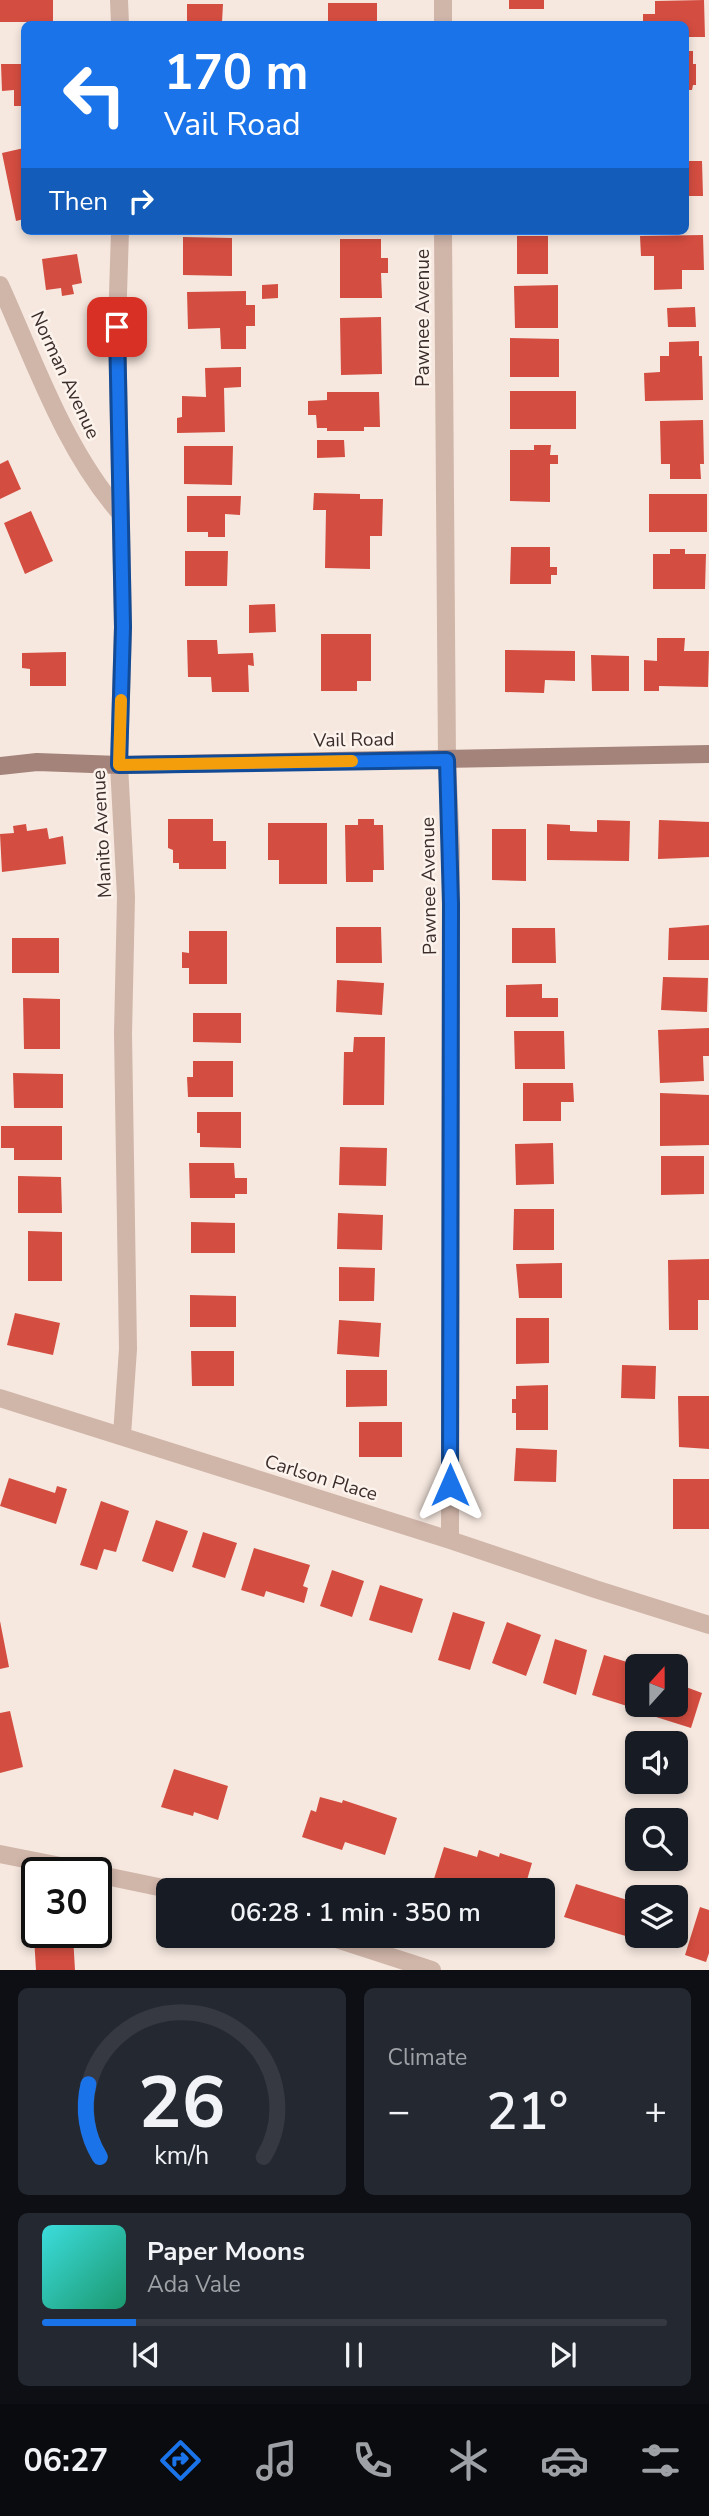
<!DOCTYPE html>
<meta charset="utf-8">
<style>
:root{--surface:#171b24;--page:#242831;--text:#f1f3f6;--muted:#9ea1a6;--line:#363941;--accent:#1a73e8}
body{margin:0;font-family:"Nunito Sans",sans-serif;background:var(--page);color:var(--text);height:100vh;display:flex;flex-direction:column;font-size:26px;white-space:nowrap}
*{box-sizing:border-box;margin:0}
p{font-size:23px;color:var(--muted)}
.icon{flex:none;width:38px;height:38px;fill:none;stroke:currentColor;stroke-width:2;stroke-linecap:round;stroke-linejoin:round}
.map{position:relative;height:1970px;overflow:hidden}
.details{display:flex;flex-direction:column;gap:18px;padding:18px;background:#0d0f14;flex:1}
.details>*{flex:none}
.top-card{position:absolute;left:21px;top:21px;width:668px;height:214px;border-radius:10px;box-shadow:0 4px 10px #0003;background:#1a73e8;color:#fff;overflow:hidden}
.needle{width:46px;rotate:21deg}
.fabs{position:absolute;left:625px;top:1654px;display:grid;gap:14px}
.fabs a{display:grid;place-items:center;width:63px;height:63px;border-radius:10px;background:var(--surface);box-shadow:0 4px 10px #0003;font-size:35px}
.speed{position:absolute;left:21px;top:1857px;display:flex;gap:14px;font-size:35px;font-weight:700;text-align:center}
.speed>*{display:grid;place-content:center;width:91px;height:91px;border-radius:50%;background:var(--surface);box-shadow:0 4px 10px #0003;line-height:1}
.speed .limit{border:4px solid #111;border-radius:10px;background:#fff;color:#111}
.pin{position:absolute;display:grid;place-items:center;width:60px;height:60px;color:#fff;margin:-30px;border-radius:14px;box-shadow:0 4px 10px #0006}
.me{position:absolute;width:77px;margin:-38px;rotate:0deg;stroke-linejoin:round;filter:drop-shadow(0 0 5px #0008)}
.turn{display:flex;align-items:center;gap:24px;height:147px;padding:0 28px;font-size:32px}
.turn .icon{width:91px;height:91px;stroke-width:2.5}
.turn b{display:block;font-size:49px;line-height:60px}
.then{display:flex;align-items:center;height:66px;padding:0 28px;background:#0003;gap:14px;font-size:26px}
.big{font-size:52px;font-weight:600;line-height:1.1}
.details .widget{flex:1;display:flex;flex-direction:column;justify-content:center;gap:10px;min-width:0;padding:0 24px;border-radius:10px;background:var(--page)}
.details .dial{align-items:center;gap:0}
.dial svg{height:182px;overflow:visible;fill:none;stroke:var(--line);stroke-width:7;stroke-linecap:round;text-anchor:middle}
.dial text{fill:var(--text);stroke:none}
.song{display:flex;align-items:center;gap:21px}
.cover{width:84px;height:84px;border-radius:10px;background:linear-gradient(135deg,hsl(180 70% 55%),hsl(160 70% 35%))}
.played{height:7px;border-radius:4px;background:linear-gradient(90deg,var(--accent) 15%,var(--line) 15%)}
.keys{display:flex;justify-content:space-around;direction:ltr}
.heat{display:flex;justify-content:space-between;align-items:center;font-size:38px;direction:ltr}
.details .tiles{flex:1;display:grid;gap:18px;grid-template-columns:1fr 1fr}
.widget:last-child{grid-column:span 2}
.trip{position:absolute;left:156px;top:1878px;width:399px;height:70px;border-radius:10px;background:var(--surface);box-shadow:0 4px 10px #0003;font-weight:600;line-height:70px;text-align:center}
.tab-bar{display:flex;height:112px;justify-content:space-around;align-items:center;background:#090b0e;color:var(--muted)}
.tab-bar .icon{width:49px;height:49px}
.tab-bar .active{color:var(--accent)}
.tab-bar b{font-size:32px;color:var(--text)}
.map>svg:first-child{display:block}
</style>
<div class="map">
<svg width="709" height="1970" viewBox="0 0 709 1970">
<rect width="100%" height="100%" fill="#f6e8df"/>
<path fill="#d34d40" d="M0 0H53V22H0Z
M509 0H544V9H509Z
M704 0 705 37H686V24H643V14H655V1Z
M328 3H377V24H328Z
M187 4H223L222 22H232V24H185V22L187 21Z
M686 51H693V64H696V85H693L692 90H686Z
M1 64H24V106H14V90L2 91Z
M24 148V219L16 221 2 153Z
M686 161H702L703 196H686Z
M703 235 704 270H682V289L654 290V256H641L640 236Z
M517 236H548V274H517Z
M183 237 232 238V276L183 275Z
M340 239H381V258H388V273H381L382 298H340Z
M77 254 82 283 72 285 74 294 62 296 61 288 46 290 42 259Z
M278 284V298L262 299V285Z
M558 285V328H515L514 286Z
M246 291V305H255V326H246V349H221L220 328 188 329 187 292Z
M695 307 696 327H668L667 308Z
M381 317 382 374 341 375 340 318Z
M510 338 559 339V377H510Z
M699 341V356H702L703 400 645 401 644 373 660 372V356H669V342Z
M241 367V387L224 388 225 432 177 433V418L182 417V396L206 397 205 368Z
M510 391H576V429H510Z
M327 392H379L380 427H364V431H327V428H317L316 415H308V401L327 400Z
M703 420 704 464H700L701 479H670V464H661L660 421Z
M317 440H344L345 457 317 458Z
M534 445H551L550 455H558V464H550V502L510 501V450H534Z
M184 446H233L232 485 184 484Z
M8 460 21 489 0 499V464Z
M314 493 360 494V499H383L382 536H370V569L325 568 326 510H313Z
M649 494H707V532H649Z
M187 496H241L240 515 225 514V537H208V532H187Z
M31 511 53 561 25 574 4 523Z
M511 547H550V567H557V575H551V584H510Z
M670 549H685V554H706L705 589H653V554H670Z
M185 551H228L227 586H185Z
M275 604 276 632 249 633V605Z
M321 634H371V681H357V691H321Z
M657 638H685L684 651H709L708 687 659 686V691H644V660L657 661Z
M187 640H217L218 654 253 653 254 666 248 665 249 692H212L211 677H188Z
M505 650 575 651V681L545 680 544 693 505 692Z
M66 652V686H30V669L22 668V653Z
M591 655 629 656V691H592Z
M168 819H213V841H226V869H179V863H173V850L168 848Z
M358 819H374V825H383L384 870H373V882H346L345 825H358Z
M597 820 630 821 629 861 547 860V824L570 825V831L597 832Z
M659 820 709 822V857L658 859Z
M268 823H327V884H279V860H268Z
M26 824 27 831 47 828 49 839 63 836 66 864 2 872 0 834 14 833 13 826Z
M492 829H526V881L492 880Z
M709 925V960H668L669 928Z
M336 927H381L382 963H336Z
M512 928H555L556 963H512Z
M189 931H227V984H189V968H182V952L189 953Z
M12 938H59V973H12Z
M663 977 708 978 707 1012 661 1010Z
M337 980 384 983 382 1015 336 1012Z
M542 984V998H558V1017H506V985Z
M23 998 60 999V1049H24Z
M193 1013H241V1043L193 1042Z
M709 1028V1056H703L704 1081 660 1083 658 1030Z
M514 1031H564L565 1069H515Z
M354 1037H385L384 1105H343L344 1052H353Z
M193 1061H233V1097H188L187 1077H193Z
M13 1073 63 1074V1108H14Z
M523 1083H573L574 1102H561V1121H523Z
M660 1093 709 1095V1145L660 1146Z
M197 1112H241V1148L200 1147V1133H197Z
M1 1126H62V1160H14V1148H1Z
M553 1143 554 1184 516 1185 515 1144Z
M340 1147 387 1148 386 1186 339 1185Z
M661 1156H704V1194L661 1195Z
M189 1163H234L235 1178H247V1194H235V1198H190Z
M18 1176 61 1177 62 1213H18Z
M514 1209H554V1250H513Z
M338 1213 383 1215 382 1250 337 1249Z
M191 1222 235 1223V1253H191Z
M28 1231 62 1232V1281H28Z
M709 1259V1300H698V1330H669L668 1260Z
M562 1263V1298H519L516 1264Z
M339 1267 375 1268 374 1301H339Z
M190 1295 236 1296V1327H190Z
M15 1313 60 1323 53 1355 7 1345Z
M516 1318H549V1363L516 1364Z
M339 1320 381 1323 379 1357 337 1354Z
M191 1351H234V1386H192Z
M622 1365 656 1366 655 1399 621 1398Z
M346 1370H387V1406L346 1407Z
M548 1385V1430H516V1413H512V1399H516V1386Z
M678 1396H709V1449L679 1447Z
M359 1422H402V1457H359Z
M516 1448 557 1450 556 1482 514 1481Z
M9 1478 55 1493 57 1486 67 1489 56 1524 0 1506Z
M673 1479H709V1529H673Z
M101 1501 129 1511 116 1552 104 1549 97 1570 80 1565Z
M156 1520 188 1531 173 1572 142 1561Z
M203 1532 237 1543 225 1578 192 1567Z
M254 1548 310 1565 303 1586 308 1588 304 1603 266 1591 264 1597 241 1590Z
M332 1570 364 1581 352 1617 320 1606Z
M380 1585 423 1599 412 1633 369 1620Z
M453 1612 485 1622 470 1670 438 1660Z
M0 1621 9 1667 0 1669Z
M507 1622 541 1635 526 1676 492 1663Z
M555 1639 587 1650 576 1695 543 1683Z
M604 1655 637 1665V1675L627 1706 592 1695Z
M676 1678 688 1682 686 1687 702 1693 691 1728 637 1711 639 1704H676Z
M10 1711 23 1767 0 1773V1713Z
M174 1769 228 1786 218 1820 194 1812 193 1816 161 1807Z
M320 1797 342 1803 343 1800 397 1818 385 1855 345 1842 342 1850 302 1837 311 1810 316 1812Z
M444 1847 477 1857 479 1850 499 1857 500 1853 532 1863 524 1890H460L433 1882Z
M576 1884 637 1903V1936H647L645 1942 564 1917Z
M700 1907 709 1910V1953L706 1962 685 1955Z
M73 1936 75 1970H36L34 1937Z"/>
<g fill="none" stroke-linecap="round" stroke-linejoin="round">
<path stroke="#d0b5a9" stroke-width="18" d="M119 0 120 24
M443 0V24
M120 231 117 326 123 627 119 765 126 897 123 1034 128 1349 122 1435
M443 231 447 760 451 849 450 1540
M0 285C35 362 64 449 121 514
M0 1398 450 1540 595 1589 709 1625
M0 1854 91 1872
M96 1874 173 1890
M327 1936 432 1970"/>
<path stroke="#a4837a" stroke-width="18" d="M0 766 37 762 119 765 709 754"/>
</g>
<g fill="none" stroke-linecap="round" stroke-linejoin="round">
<defs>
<path id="route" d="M117 327 123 627 119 765 447 760 451 904 450 1485"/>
</defs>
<use href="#route" stroke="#114b97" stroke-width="18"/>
<use href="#route" stroke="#1a73e8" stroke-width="12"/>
<path stroke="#f59e0b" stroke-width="12" d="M121 700 119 765 352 761"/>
</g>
<g text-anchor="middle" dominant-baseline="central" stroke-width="5" stroke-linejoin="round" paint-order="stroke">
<g font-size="19" fill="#3c2d2a" stroke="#fcf3ed">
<text transform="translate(423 318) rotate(-90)">Pawnee Avenue</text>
<text transform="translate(65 375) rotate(65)">Norman Avenue</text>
<text transform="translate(354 740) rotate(-1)">Vail Road</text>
<text transform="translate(102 834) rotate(-93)">Manito Avenue</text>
<text transform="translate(429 886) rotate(-91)">Pawnee Avenue</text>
<text transform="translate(321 1478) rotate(17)">Carlson Place</text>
</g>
</g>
</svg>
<div class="fabs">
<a><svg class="needle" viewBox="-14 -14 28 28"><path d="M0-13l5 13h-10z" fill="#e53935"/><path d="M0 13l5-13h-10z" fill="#9ea1a6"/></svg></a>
<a><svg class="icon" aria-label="sound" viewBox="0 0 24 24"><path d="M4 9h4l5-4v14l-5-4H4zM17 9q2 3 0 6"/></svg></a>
<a><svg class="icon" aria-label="search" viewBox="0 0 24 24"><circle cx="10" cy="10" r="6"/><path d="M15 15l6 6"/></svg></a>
<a><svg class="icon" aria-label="layers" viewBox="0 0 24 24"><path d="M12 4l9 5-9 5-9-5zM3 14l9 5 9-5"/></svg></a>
</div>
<div class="speed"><div class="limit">30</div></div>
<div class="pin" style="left:117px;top:327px;background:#d93025"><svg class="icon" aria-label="arrive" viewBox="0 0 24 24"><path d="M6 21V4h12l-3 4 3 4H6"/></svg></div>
<svg class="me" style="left:450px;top:1485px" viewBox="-20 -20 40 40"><path d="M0-17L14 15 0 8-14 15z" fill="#1a73e8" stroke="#fff" stroke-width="4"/></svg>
<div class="trip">06:28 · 1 min · 350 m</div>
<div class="top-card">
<div class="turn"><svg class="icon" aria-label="left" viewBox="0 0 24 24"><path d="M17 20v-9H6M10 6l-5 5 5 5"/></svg><div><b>170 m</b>Vail Road</div></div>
<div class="then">Then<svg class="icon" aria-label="right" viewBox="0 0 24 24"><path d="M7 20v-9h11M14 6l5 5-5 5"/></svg></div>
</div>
</div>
<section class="details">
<div class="tiles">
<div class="widget dial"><svg viewBox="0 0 100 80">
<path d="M14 69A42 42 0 1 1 86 69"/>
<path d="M14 69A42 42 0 0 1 9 37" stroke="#1a73e8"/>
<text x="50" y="56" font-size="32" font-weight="700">26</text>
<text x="50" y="72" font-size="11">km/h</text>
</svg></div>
<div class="widget"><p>Climate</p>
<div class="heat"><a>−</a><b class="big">21°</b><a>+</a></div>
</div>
<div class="widget">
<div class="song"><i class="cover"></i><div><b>Paper Moons</b><p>Ada Vale</p></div></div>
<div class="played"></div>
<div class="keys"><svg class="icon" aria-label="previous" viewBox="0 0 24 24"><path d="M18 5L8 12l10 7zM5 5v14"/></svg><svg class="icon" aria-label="pause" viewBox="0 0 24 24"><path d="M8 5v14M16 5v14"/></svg><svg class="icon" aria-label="next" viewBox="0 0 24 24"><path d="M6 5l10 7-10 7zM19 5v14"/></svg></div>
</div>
</div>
</section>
<nav class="tab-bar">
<b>06:27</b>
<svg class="icon active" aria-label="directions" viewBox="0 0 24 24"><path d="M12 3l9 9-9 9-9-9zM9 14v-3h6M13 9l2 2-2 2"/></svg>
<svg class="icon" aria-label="music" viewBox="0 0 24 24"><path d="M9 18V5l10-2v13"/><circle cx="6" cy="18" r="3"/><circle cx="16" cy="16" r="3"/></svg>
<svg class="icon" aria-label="phone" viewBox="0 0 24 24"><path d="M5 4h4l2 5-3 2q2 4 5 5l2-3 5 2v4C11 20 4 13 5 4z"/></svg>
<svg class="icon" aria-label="climate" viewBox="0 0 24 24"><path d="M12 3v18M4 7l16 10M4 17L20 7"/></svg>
<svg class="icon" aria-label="car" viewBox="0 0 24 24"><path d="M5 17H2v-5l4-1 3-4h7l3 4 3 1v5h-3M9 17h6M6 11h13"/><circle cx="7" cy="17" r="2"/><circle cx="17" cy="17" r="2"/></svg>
<svg class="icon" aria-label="filters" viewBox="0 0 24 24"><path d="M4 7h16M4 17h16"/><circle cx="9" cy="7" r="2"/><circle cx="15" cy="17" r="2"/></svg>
</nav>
